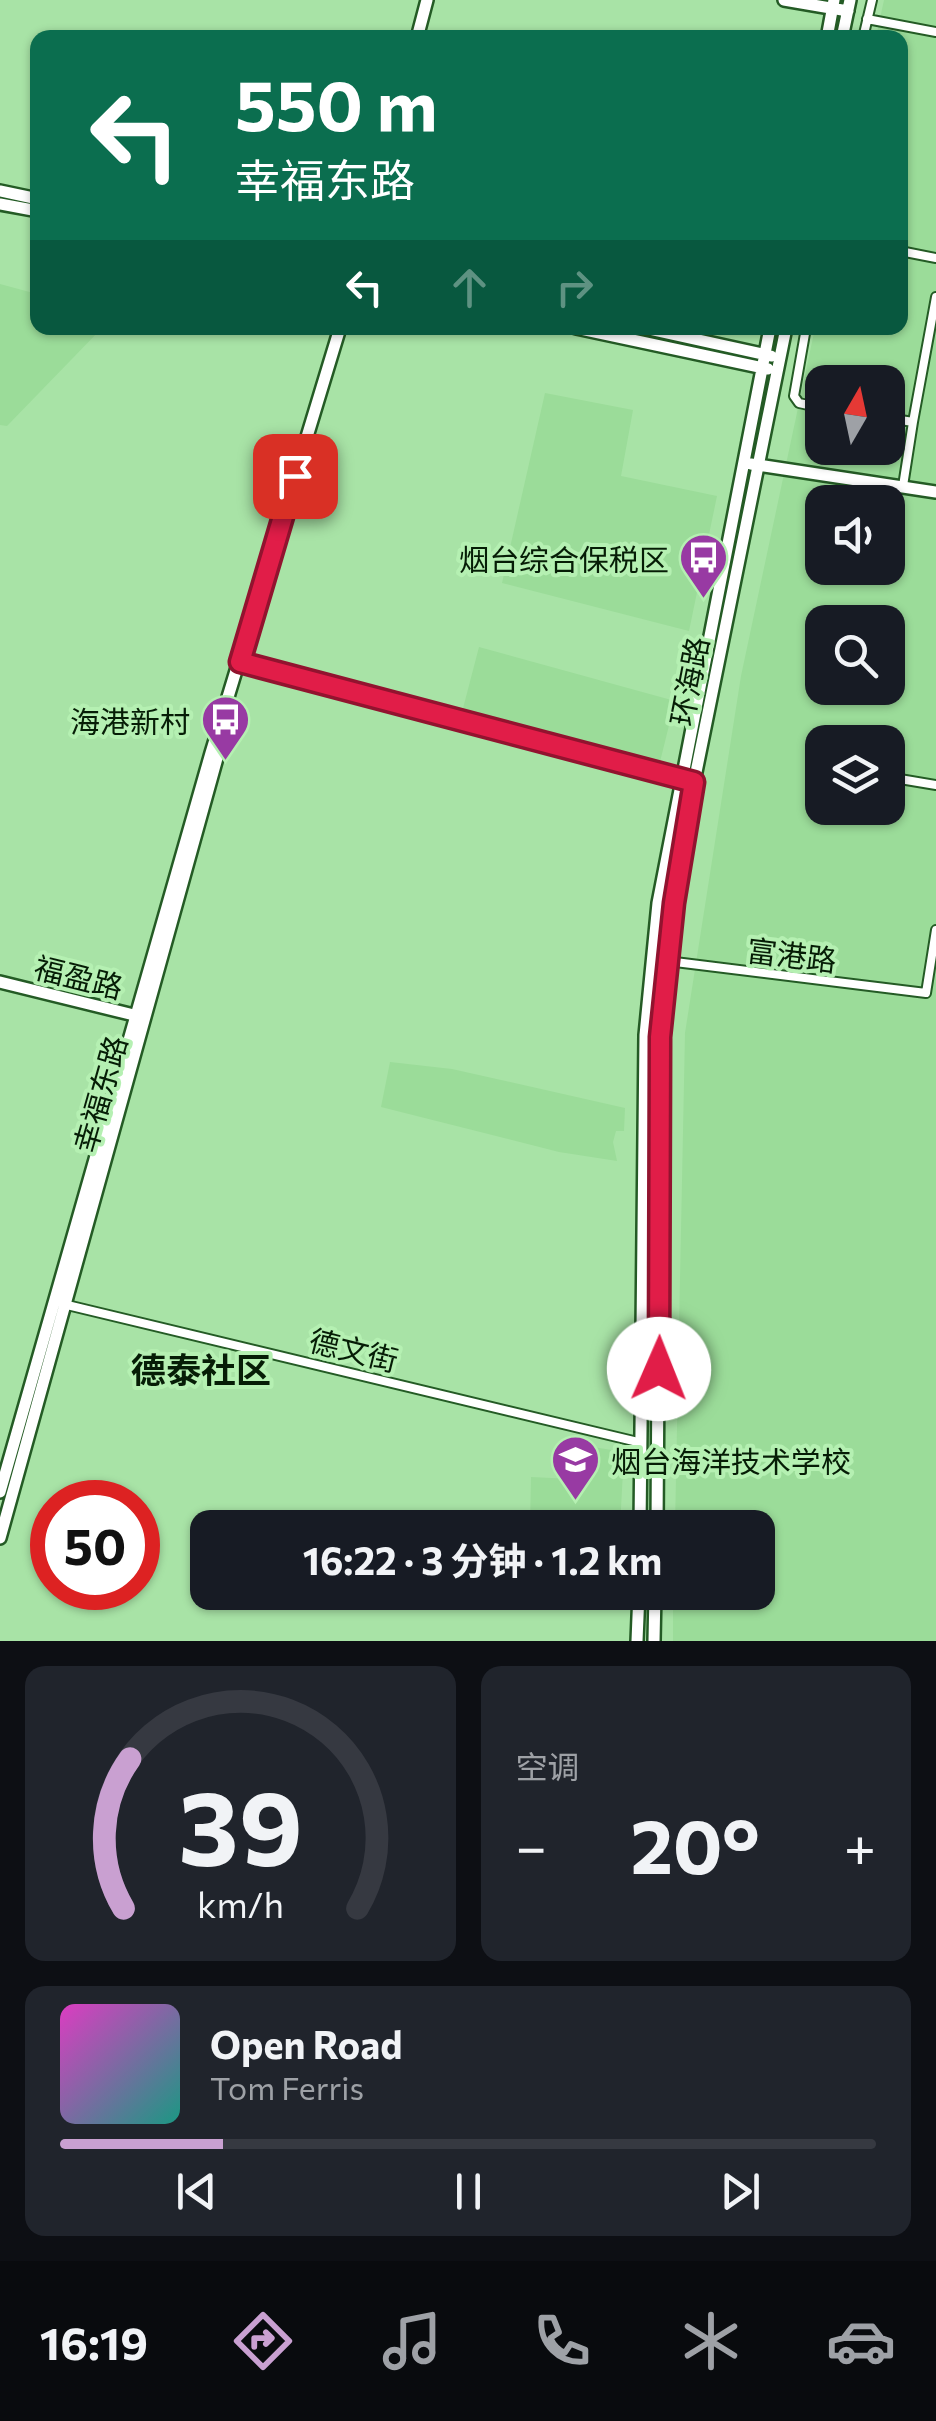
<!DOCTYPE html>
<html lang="zh">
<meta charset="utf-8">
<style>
:root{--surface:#171b24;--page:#20242c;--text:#f1f3f6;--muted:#9ea1a6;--line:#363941;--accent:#c9a0d1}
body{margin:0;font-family:Commissioner,"Noto Sans SC",sans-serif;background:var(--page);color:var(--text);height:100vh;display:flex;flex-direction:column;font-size:38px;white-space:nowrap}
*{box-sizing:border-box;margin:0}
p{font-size:32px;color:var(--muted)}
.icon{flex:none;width:55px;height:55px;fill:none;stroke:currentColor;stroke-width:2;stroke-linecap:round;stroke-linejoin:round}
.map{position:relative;height:1641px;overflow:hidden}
.panel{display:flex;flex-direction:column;gap:25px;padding:25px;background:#0d0f14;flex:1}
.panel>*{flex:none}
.banner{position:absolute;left:30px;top:30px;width:878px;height:305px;border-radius:20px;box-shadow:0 2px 8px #0004;background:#0b6e4f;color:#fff;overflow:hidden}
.needle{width:65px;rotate:9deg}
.controls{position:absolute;left:805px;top:365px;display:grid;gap:20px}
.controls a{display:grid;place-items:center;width:100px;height:100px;border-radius:20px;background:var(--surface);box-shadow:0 2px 8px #0004;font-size:50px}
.speed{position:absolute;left:30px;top:1480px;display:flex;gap:20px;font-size:50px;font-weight:700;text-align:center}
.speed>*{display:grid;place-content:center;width:130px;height:130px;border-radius:50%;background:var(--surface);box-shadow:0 2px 8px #0004;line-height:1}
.speed .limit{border:15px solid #d22;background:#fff;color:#111}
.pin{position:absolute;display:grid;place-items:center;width:85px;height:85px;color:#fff;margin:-42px;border-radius:20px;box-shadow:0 5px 15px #0006}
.me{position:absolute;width:110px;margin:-55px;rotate:1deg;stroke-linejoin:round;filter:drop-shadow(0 0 8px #0008)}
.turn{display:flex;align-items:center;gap:35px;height:210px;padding:0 40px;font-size:45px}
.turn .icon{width:130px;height:130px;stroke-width:2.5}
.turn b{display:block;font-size:70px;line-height:85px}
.lanes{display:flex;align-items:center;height:95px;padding:0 40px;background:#0003;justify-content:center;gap:50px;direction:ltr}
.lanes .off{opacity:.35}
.big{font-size:75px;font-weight:700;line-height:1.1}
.panel .card{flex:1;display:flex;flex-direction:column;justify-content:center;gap:15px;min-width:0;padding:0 35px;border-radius:20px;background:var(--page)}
.panel .dial{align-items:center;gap:0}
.dial svg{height:260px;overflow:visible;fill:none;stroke:var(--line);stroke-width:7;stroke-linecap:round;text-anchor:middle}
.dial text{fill:var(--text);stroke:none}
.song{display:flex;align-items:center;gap:30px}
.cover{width:120px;height:120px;border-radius:15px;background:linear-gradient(135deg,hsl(310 70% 55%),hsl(170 70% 35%))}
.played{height:10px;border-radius:5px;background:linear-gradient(90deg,var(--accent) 20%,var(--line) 20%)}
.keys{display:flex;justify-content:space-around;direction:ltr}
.heat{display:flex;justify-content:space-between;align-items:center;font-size:55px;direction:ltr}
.panel .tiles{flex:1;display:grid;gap:25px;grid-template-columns:1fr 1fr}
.card:last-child{grid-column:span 2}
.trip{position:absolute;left:190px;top:1510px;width:585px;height:100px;border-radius:20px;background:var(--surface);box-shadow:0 2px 8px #0004;font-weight:700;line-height:100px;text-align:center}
.menu{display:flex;height:160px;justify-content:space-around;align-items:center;background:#090b0e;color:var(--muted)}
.menu .icon{width:70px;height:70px}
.menu .current{color:var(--accent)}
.menu b{font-size:45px;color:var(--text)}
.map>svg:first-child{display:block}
</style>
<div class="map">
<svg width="936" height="1641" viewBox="0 0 936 1641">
<rect width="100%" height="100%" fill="#a8e3a6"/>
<path fill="#9bdc99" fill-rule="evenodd" d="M884 0H936V1641H673V1593L758 1592V1528L675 1527 685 1033 741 676 815 328H900V38L876 37ZM822 382H888V448H822ZM822 502H888V568H822ZM822 622H888V688H822ZM822 742H888V808H822Z
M0 284 37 294 38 328H102L7 426 0 425Z
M545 393 633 410 621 476 717 496 689 631 502 583Z
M479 647 675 701 659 766 461 716Z
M390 1062 452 1069 625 1108 624 1131H616L613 1142 617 1161 559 1152 381 1107Z
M581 1445 624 1452 620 1527H530L531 1477 572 1479 574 1446Z"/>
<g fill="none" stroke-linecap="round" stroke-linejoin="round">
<defs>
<path id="street" d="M867 19 936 32
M863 38 872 0
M900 251 936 258
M806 328 794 396 799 403 822 408
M888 418 913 422 903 486
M913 422 936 297
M240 662 685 780
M811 766 822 767
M888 777 936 785
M667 961 926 993 936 930
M63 1304 642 1443"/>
<path id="secondary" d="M784 0 848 11
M417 38 427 0
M827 38 834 0
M842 38 850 0
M0 191 38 199
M0 204 38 211
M576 328 768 369
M644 328 771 356
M751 464 936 492
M0 982 142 1017
M0 1492 211 753 340 328
M640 1528 645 1035 658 903 770 328
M657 1528 660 1037 674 903 694 782 786 328
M0 1538 224 733
M637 1641 639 1592
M654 1641 655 1592"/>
</defs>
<use href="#street" stroke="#245b25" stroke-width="12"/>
<use href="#secondary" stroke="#245b25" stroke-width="16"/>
<use href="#street" stroke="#fff" stroke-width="8"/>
<use href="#secondary" stroke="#fff" stroke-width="11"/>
</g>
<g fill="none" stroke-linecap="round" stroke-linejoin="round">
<defs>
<path id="route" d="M295 476 240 662 694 782 674 903 660 1037 659 1369"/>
</defs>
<use href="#route" stroke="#92132f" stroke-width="25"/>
<use href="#route" stroke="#e11d48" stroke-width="18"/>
</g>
<defs>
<symbol id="bus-pin" viewBox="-11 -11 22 30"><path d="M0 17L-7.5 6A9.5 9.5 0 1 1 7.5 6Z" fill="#983aa3" stroke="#b5f0b2"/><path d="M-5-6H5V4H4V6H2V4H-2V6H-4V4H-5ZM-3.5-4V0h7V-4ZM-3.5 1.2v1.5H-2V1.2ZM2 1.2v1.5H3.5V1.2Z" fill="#fff"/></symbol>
<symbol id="school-pin" viewBox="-11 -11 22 30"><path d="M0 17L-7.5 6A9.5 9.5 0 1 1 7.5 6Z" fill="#983aa3" stroke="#b5f0b2"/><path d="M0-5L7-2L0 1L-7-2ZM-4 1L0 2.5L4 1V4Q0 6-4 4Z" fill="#fff"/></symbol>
</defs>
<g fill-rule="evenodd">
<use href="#bus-pin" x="676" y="530" width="55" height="75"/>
<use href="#bus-pin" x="198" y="692" width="55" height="75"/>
<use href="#school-pin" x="548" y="1432" width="55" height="75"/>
</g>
<g text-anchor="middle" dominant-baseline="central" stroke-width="8" stroke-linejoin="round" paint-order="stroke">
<g font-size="30" fill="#061d06" stroke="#b5f0b2" text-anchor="end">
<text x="669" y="558">烟台综合保税区</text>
<text x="190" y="720">海港新村</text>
<text x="611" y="1460" text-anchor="start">烟台海洋技术学校</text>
</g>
<g font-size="30" fill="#061d06" stroke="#b5f0b2">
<text transform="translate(688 681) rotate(-79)">环海路</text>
<text transform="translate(792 954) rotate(7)">富港路</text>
<text transform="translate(79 976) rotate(14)">福盈路</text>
<text transform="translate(99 1094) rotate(-74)">幸福东路</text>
<text transform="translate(354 1349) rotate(14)">德文街</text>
</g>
<g font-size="35" font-weight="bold" fill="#061d06" stroke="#b5f0b2">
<text x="201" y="1368">德泰社区</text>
</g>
</g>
</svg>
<div class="controls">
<a><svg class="needle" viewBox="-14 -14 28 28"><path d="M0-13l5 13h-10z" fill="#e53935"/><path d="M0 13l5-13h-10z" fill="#9ea1a6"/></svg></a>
<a><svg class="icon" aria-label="sound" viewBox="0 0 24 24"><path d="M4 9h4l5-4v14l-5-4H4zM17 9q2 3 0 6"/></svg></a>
<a><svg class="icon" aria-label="search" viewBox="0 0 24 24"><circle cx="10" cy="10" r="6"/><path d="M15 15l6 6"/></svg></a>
<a><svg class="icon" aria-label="layers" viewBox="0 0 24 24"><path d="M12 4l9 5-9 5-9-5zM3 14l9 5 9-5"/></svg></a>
</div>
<div class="speed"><div class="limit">50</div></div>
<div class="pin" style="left:295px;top:476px;background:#d93025"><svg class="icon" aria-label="arrive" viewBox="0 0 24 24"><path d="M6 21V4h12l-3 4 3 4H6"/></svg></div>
<svg class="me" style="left:659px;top:1369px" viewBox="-20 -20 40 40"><circle r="19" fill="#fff"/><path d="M0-13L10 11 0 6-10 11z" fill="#e11d48"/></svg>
<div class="trip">16:22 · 3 分钟 · 1.2 km</div>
<div class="banner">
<div class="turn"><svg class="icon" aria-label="left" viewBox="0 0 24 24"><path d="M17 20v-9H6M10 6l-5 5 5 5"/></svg><div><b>550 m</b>幸福东路</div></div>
<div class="lanes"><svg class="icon" aria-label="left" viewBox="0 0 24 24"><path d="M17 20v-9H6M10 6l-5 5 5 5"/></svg><svg class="icon off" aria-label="ahead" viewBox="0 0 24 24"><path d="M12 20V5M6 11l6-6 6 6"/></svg><svg class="icon off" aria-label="right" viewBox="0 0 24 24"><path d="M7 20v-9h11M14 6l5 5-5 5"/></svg></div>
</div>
</div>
<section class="panel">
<div class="tiles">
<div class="card dial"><svg viewBox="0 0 100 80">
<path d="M14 69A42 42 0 1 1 86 69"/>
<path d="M14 69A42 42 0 0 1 16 23" stroke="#c9a0d1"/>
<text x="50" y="56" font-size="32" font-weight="700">39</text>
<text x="50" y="72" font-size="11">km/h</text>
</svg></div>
<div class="card"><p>空调</p>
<div class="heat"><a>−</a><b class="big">20°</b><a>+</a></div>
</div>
<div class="card">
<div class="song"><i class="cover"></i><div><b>Open Road</b><p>Tom Ferris</p></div></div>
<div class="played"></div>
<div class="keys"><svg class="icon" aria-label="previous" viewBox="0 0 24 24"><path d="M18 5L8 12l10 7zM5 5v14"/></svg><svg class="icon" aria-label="pause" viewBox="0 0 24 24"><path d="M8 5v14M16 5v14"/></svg><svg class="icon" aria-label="next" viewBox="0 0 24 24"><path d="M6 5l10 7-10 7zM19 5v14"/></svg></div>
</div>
</div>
</section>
<nav class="menu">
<b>16:19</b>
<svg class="icon current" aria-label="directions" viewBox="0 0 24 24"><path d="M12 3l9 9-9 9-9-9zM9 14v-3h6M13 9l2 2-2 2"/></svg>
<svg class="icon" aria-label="music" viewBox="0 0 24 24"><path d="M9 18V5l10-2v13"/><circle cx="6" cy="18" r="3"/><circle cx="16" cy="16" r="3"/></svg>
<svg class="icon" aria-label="phone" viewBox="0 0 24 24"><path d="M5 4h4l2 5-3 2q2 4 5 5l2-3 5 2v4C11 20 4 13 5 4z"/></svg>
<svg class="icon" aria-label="climate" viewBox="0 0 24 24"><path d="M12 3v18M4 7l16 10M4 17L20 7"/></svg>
<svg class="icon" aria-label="car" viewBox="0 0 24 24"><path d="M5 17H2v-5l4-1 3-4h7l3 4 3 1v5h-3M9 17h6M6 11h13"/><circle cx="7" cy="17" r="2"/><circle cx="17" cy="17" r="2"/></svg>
</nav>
